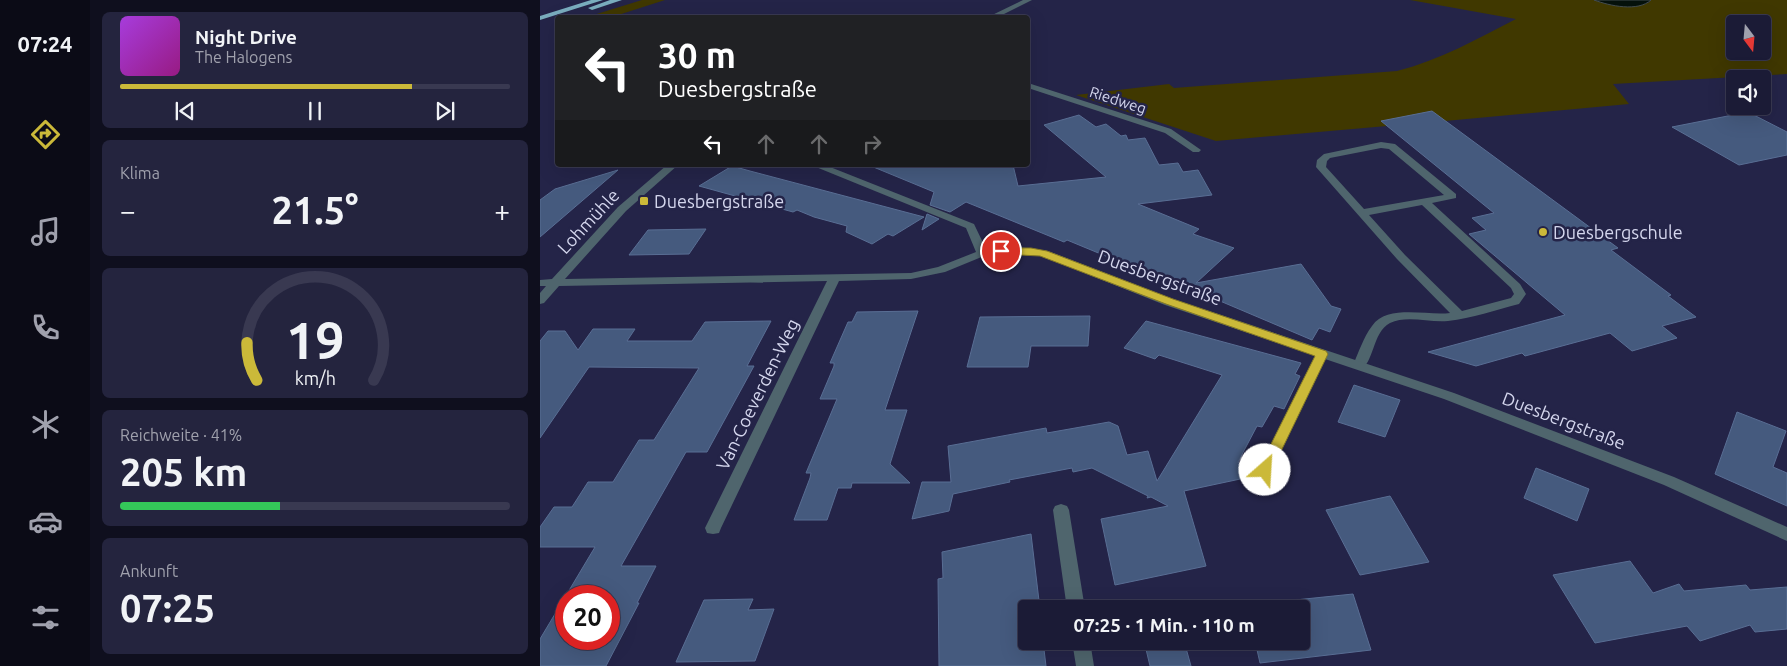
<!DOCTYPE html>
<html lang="de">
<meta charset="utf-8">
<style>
:root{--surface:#1b1b36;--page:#24243e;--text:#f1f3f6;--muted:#a0a1ad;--line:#393951;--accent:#cbb939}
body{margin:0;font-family:Ubuntu,sans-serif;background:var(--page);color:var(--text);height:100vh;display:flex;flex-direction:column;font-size:19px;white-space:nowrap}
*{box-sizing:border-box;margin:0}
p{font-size:16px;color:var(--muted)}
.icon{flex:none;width:28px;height:28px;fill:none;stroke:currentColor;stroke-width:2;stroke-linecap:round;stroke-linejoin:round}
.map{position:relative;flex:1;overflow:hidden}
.sheet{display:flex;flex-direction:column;gap:12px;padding:12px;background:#0f0f1e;width:450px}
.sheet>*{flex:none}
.hud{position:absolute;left:15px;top:15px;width:475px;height:152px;border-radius:5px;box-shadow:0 5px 20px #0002,0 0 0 1px var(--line);background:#202124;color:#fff;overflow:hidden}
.needle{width:32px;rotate:164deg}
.controls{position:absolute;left:1186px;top:15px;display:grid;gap:10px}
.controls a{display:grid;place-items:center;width:45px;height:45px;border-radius:5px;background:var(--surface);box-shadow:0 5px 20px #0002,0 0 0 1px var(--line);font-size:25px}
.speed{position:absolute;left:15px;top:585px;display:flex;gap:10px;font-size:25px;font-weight:700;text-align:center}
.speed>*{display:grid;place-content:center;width:65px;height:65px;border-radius:50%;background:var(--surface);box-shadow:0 5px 20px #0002,0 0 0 1px var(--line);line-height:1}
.speed .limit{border:8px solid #d22;background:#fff;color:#111}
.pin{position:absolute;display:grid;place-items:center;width:42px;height:42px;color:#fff;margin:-21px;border:2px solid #fff;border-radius:50%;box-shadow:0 1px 5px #0007}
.me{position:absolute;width:55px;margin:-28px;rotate:26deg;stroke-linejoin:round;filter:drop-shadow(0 0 4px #0008)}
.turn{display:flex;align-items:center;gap:18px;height:105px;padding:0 20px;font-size:22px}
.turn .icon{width:65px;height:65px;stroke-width:2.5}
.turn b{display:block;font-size:35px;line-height:42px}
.lanes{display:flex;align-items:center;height:48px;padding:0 20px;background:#0003;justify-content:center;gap:25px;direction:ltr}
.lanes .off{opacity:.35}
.big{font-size:38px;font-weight:700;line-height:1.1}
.sheet .card{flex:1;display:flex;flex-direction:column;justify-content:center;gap:8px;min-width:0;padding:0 18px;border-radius:8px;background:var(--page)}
.sheet .dial{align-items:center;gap:0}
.dial svg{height:130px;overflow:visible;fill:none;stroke:var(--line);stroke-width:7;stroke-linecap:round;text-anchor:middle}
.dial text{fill:var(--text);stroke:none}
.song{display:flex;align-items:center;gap:15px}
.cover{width:60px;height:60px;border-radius:8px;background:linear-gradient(135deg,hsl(280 70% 55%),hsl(310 70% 35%))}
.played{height:5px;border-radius:2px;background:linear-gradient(90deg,var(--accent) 75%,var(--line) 75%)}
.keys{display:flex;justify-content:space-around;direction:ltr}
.heat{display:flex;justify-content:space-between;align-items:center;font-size:28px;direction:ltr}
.charge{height:8px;border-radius:4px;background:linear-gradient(90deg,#34c759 41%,var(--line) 0)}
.trip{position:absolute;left:478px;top:600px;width:292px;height:50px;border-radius:5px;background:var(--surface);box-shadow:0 5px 20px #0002,0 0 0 1px var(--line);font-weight:700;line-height:50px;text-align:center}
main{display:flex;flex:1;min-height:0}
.dock{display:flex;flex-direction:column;width:90px;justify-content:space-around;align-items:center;background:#0b0b16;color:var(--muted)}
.dock .icon{width:35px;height:35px}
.dock .selected{color:var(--accent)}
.dock b{font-size:22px;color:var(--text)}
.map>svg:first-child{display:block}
</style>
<main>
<nav class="dock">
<b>07:24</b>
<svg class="icon selected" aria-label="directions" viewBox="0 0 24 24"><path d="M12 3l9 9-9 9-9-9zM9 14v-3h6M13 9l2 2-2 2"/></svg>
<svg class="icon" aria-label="music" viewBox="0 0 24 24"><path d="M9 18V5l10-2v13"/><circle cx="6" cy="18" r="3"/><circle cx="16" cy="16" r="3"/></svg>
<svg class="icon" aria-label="phone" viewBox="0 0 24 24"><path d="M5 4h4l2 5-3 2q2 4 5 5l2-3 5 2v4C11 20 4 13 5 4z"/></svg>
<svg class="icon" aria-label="climate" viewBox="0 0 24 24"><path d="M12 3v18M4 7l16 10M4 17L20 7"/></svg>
<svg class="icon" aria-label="car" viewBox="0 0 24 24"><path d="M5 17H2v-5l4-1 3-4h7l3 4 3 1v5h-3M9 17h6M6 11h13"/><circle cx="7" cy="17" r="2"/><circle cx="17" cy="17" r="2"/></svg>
<svg class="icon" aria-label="filters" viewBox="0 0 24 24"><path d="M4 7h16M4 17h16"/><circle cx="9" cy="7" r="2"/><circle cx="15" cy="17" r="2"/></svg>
</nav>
<section class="sheet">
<div class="card">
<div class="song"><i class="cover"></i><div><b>Night Drive</b><p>The Halogens</p></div></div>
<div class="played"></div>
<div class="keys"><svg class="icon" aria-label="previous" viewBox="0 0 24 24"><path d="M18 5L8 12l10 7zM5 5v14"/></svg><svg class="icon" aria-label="pause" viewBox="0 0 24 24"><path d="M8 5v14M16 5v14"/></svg><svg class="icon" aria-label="next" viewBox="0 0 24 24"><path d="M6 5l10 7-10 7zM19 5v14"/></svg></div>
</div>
<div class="card"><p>Klima</p>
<div class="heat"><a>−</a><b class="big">21.5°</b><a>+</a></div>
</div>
<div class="card dial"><svg viewBox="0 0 100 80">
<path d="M14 69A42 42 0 1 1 86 69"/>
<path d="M14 69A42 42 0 0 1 8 46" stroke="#cbb939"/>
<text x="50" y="56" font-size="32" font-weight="700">19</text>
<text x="50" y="72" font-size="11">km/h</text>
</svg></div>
<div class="card"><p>Reichweite · 41%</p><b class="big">205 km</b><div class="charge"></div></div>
<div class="card"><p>Ankunft</p><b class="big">07:25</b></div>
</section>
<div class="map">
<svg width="1247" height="666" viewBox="0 0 1247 666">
<rect width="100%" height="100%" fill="#242448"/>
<path fill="#403800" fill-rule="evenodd" d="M102 0H125L72 17H47Z
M870 0H1054L1072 5 1108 3 1111 0H1247V74L1073 84 1089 104 905 121 892 112 841 121 847 126 676 141 536 95 629 84 634 88 857 71C900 60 937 39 976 19ZM1195 24H1222V51H1195Z"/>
<path fill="#05110b" stroke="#434c4f" d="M1054 0H1111C1098 12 1070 6 1054 0Z"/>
<path fill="#455a7e" stroke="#596e94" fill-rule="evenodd" d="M892 111 1078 248 1071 250 1131 295 1128 296 1156 317 1122 326 1137 338 1092 351 1070 333 985 356 982 353 936 366 888 352 1025 315 929 234 946 230 932 218 954 213 841 121Z
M1208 112 1247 132V155L1199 165 1132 127Z
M539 115 556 127 566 124 581 136 586 135 588 140 605 138 619 165 638 163 643 172 658 170 672 195 598 204 659 229 653 234 694 248 656 283 761 264 791 306 801 309 790 332 779 328 772 340 588 262 585 264 527 240 524 242 426 202 410 212 390 205 394 192 331 166 473 165 478 186 566 177 504 125Z
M192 166 210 171 384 217 353 236 348 234 332 244 306 232 307 226 274 217 257 210 253 212 159 186Z
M78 170 0 237V200L15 189Z
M387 214 399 219 382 230Z
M166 229 149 254 89 255 108 230Z
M378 311 345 410H367L350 464 370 483H312L311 488H298L287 520H254L270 478 271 473H266L297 399H280L294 366V363H290L308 322H312L317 312Z
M550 316 548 346H491L488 367H427L440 317Z
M231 321 207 366H214L167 452H146L81 566H116L97 603H99L66 666H0V639L55 547H0V527L14 507H32L48 482H73L99 440H114L159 368 49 367 0 438V341L8 331H25L38 350 53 329H95L87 341H152L165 322ZM26 596H69V639H26Z
M606 321 761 363 755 374 760 376 744 409 734 406 722 427 717 426 698 462 705 478 644 491 666 566 575 585 561 519 628 506 611 497 607 498 608 496 552 468 533 472 532 468 469 480 470 482 413 494 409 511 372 519 382 482H411L408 446 506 428 507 433 569 422 578 426 587 455 608 451 617 481 682 375 619 355 615 359 584 348Z
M814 385 860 400 845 437 798 422Z
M1197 412 1246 431 1233 467 1247 473V506L1175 474Z
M996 468 1049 489 1037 521 984 498Z
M850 496 889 562 820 575 786 510Z
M491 534 500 609H486V641H503L506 666H399L398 579 403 578 402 552Z
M1090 561 1113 593 1139 584 1144 591 1206 585 1210 590 1247 587V629L1215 632 1210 625 1160 641 1147 626 1055 643 1013 575Z
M813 594 831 650 720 663 715 641H761V609H708L707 605Z
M213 599 208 610 234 609 215 661 136 662 164 600Z
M604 641H644L651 666H610Z"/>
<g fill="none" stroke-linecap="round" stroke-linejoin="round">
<path fill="#4f656d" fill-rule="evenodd" d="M841 142 855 144 916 194V198L892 203 980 284 986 294 979 304C956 310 932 318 908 321 890 323 867 315 850 323 832 332 834 365 820 369L813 365C819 352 823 338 832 326 847 304 887 316 910 313L857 259 776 167 777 160 784 154ZM841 148 849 149 904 195 824 209 786 167 787 161 790 158ZM882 205 971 288 974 294 971 298 922 311 865 255 829 215Z
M782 350 788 354 732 470 730 474 725 476 720 474 718 470 776 354Z"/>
<path fill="#4f656d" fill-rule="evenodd" d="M483 0H492L456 18H446Z
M488 83 631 129 661 150 659 152H653L625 133 488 88Z
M127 165H138L86 211 25 279 371 273 398 267 436 252 426 228 271 165H285L434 224 446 249 479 247 508 251 633 299 914 393 1134 477 1247 527V541L1124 485 904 399 625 305 502 256 479 253 444 256 405 272 371 279 299 281 181 528 179 533 173 534 167 533 165 528 287 281 19 286 4 303 0 304V293L6 286H0V280L12 279 78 207Z
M521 504 527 506 529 510 545 609H527L513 510 515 506Z
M532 641H550L554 666H536Z"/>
<path fill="#7aadbe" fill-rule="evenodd" d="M51 0H63L0 20V16Z
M70 0H82L52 10 48 8Z"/>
</g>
<path fill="#cbb939" stroke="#847825" d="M457 248H491L507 251 633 299 786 351 788 354 730 474 725 475 718 470 775 356 626 304 500 256 461 254 457 253Z"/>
<g fill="#cbb939" stroke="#242448" stroke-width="2">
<rect x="99" y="196" width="10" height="10" rx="2.5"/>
<circle cx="1003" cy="232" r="5"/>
</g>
<g text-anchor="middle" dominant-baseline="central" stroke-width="5" stroke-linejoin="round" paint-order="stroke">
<g font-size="15" fill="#d4d6ed" stroke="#242448">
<text transform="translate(578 100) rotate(18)">Riedweg</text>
</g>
<g font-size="18" fill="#d4d6ed" stroke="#242448" text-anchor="start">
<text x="114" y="201">Duesbergstraße</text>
<text x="1013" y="232">Duesbergschule</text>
</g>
<g font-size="18" fill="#d4d6ed" stroke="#242448">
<text transform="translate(48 221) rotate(-47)">Lohmühle</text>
<text transform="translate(620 277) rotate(20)">Duesbergstraße</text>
<text transform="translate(217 394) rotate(-64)">Van-Coeverden-Weg</text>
<text transform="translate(1024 420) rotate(21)">Duesbergstraße</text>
</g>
</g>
</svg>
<div class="controls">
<a><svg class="needle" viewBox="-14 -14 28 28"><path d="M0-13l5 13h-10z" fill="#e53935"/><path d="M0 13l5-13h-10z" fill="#a0a1ad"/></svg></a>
<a><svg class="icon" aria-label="sound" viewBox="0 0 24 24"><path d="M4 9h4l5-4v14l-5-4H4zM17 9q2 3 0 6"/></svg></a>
</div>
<div class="speed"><div class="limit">20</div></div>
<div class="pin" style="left:461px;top:251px;background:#d93025"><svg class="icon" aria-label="arrive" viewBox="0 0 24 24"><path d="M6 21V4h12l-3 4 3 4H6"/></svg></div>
<svg class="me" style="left:725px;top:470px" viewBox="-20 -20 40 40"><circle r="19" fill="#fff"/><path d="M0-13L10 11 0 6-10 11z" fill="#cbb939"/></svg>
<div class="trip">07:25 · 1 Min. · 110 m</div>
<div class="hud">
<div class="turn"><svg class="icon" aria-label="left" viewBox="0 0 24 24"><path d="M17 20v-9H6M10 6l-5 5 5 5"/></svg><div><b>30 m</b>Duesbergstraße</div></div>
<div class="lanes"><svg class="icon" aria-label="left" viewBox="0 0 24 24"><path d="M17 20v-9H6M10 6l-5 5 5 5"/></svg><svg class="icon off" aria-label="ahead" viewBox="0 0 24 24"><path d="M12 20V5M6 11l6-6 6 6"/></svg><svg class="icon off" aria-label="ahead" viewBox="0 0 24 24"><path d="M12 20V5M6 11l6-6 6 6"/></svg><svg class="icon off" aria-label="right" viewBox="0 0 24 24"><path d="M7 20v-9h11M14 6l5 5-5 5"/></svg></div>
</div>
</div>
</main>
